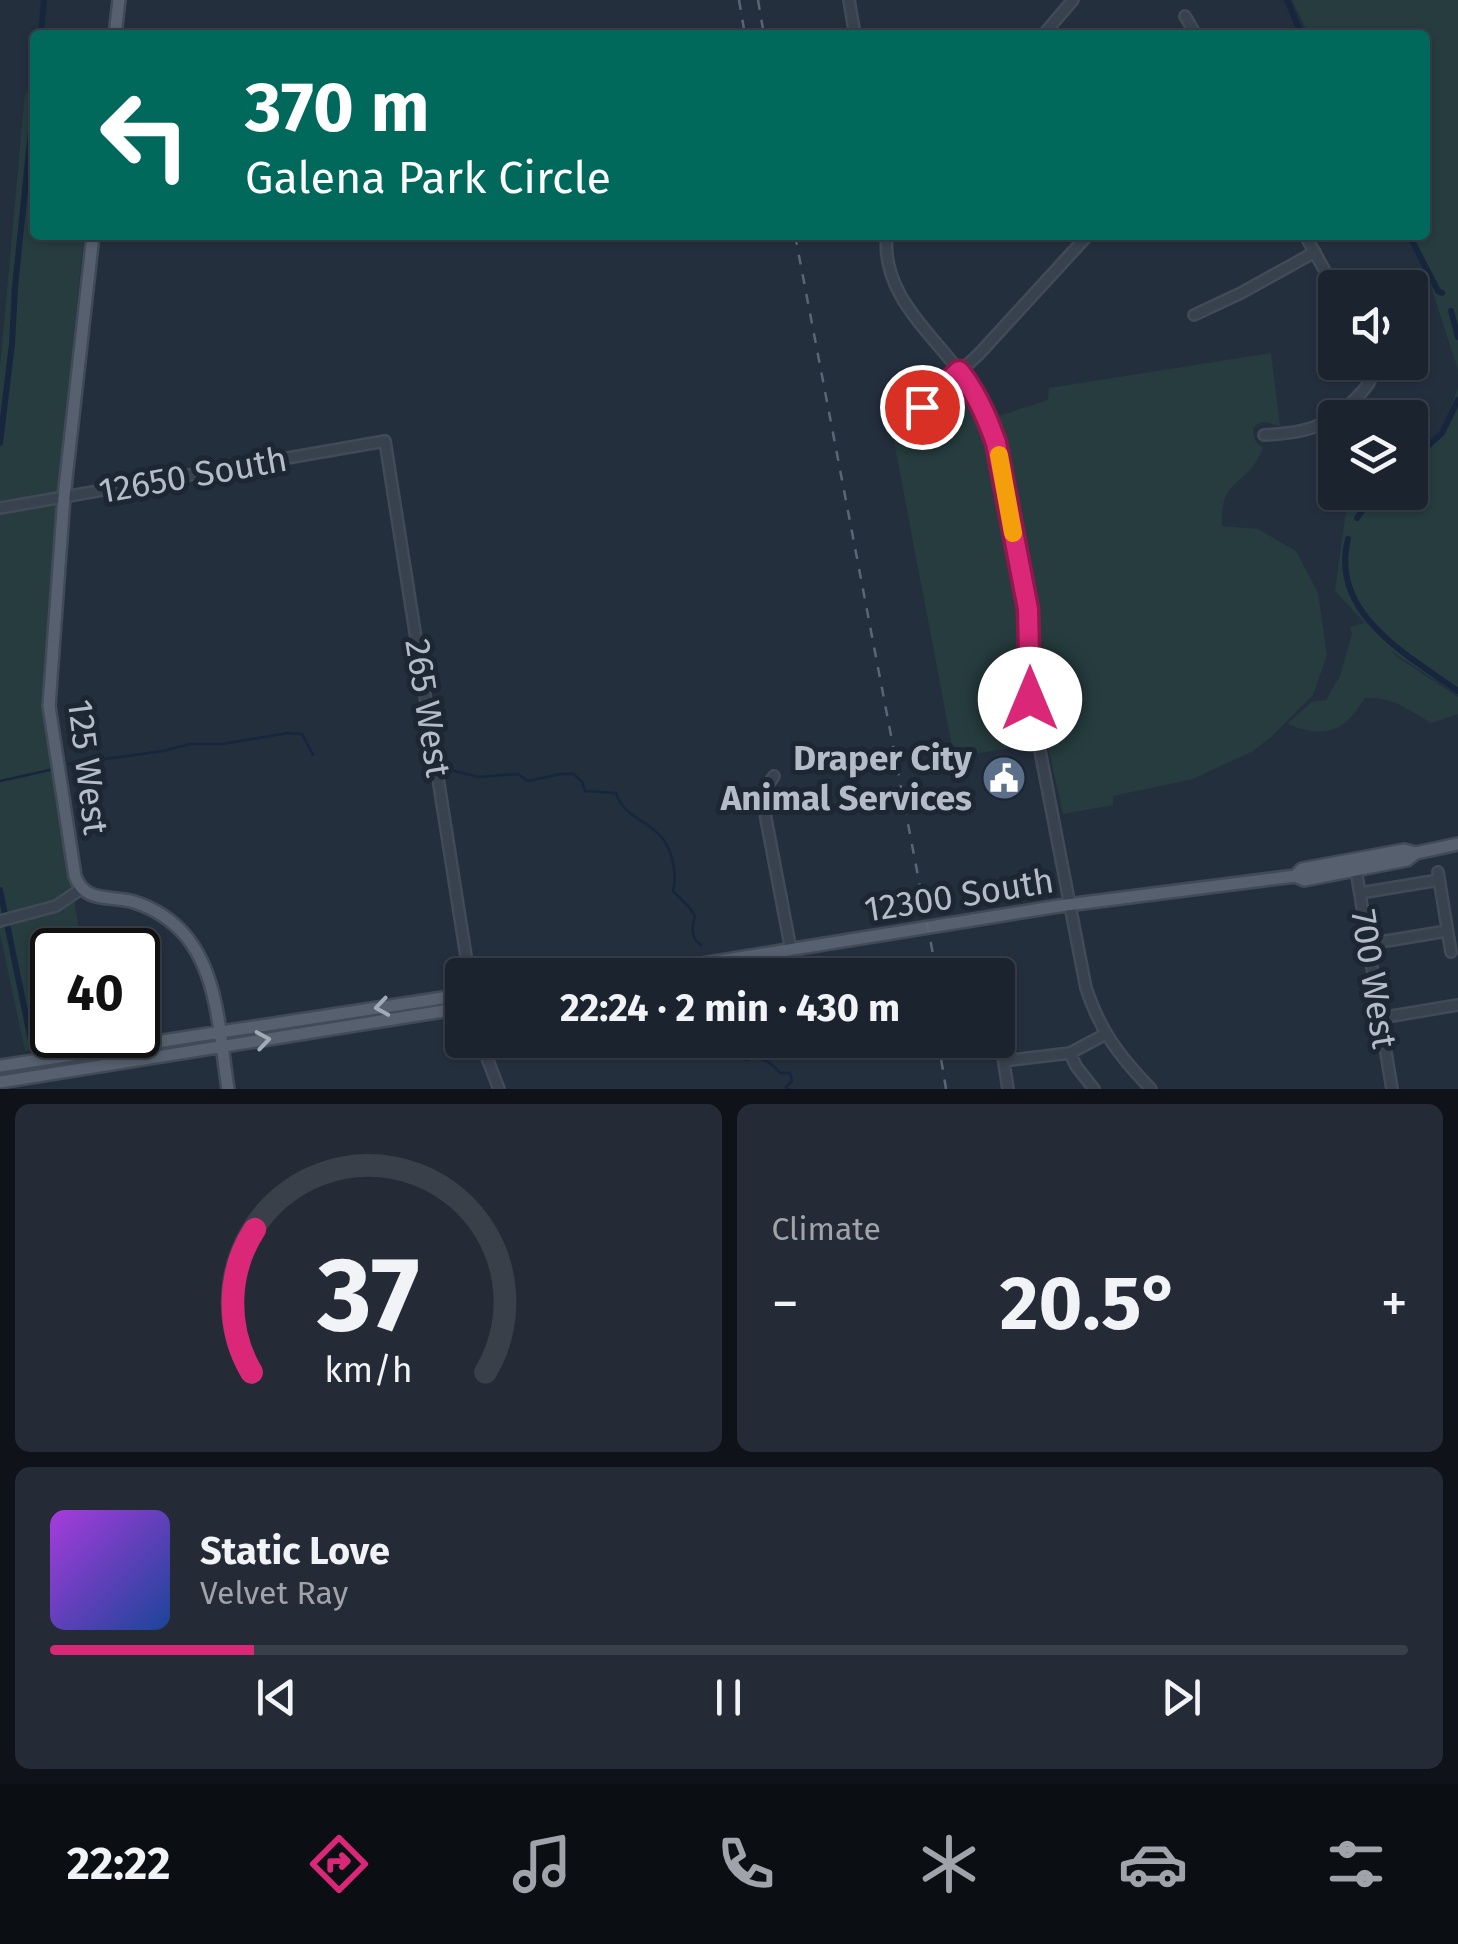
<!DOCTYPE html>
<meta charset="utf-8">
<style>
:root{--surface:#1b232e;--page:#242b36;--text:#f1f3f6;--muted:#a0a4aa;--line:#39404a;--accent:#db2777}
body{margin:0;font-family:"Fira Sans",sans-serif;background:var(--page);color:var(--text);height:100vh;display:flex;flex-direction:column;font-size:38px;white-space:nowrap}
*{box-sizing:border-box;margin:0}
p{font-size:32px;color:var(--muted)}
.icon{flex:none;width:55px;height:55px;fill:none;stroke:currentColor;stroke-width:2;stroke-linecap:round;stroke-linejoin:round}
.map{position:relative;height:1089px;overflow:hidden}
.panel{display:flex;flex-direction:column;gap:15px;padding:15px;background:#0f1319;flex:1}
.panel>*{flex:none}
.top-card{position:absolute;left:30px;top:30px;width:1400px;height:210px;border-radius:10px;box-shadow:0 2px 8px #0004,0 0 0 2px var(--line);background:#00695c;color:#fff;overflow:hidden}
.buttons{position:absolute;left:1318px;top:270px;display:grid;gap:20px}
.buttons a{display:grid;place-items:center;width:110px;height:110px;border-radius:10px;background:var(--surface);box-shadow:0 2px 8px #0004,0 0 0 2px var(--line);font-size:50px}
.speed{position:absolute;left:30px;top:928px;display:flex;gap:20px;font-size:50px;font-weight:700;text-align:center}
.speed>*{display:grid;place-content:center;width:130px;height:130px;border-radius:50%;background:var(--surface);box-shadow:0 2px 8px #0004,0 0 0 2px var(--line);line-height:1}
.speed .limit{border:5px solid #111;border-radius:15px;background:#fff;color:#111}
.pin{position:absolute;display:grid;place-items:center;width:85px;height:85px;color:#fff;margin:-42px;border:5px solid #fff;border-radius:50%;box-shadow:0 2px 10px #0007}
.me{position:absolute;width:110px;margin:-55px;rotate:0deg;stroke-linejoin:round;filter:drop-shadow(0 0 8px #0008)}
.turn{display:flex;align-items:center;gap:35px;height:210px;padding:0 50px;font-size:45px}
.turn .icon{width:130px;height:130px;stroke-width:2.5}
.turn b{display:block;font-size:70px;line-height:85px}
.big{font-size:75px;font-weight:700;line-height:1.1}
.panel .card{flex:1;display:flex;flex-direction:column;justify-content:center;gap:15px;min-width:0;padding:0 35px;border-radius:15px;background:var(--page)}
.panel .dial{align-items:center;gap:0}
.dial svg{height:260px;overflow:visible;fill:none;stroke:var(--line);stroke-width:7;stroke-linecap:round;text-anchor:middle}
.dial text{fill:var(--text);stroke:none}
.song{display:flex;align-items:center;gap:30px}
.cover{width:120px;height:120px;border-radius:15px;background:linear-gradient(135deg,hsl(280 70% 55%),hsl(220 70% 35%))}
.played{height:10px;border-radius:5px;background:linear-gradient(90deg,var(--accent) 15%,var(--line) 15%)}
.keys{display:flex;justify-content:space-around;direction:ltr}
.heat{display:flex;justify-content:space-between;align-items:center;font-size:55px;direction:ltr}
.panel .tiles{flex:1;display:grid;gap:15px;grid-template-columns:1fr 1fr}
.card:last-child{grid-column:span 2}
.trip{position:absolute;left:445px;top:958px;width:570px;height:100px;border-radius:10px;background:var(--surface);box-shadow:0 2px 8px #0004,0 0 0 2px var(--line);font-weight:700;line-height:100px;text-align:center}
.menu{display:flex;height:160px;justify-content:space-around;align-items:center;background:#0b0e12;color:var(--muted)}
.menu .icon{width:70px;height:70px}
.menu .active{color:var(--accent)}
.menu b{font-size:45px;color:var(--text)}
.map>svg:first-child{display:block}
</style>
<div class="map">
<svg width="1458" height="1089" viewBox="0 0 1458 1089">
<rect width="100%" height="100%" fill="#242f3e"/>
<path fill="#263c3f" d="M1292 0H1458V370L1428 277 1407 235H1425V35H1309Z
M35 91V235H84L59 482 60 516 44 688V705L82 950H52V1035H107L109 1042 25 1051 0 934V367L25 93Z
M1271 353 1280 426C1268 424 1264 417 1253 428 1253 437 1254 442 1263 447 1249 488 1219 475 1222 526L1258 529 1296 551 1318 593 1327 655 1313 695 1271 737 1253 751 1193 779 1113 796V805L1063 814 1047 742 954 757 892 431 931 414 933 402 955 383 963 385 983 421 1048 400 1049 388Z
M1458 387V695L1391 651 1397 657 1458 697V714L1431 723C1409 710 1391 696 1365 698 1351 719 1339 735 1311 731 1302 729 1295 728 1288 723L1312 702 1326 700 1340 676 1352 634 1350 627 1365 623 1335 591 1346 511 1371 493 1410 492V463L1440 439Z"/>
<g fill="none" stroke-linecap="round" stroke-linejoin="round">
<path stroke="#17263c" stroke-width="2.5" d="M69 764 163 751 190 744H222L288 733 302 734 313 755
M446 769 479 777 518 774 528 781 561 774H574L582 782 585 791 616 793C626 825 663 819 672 859 675 871 676 879 673 891L689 907 695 916C692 927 690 938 701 945
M0 781 50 770
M741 1040 739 1054 746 1060C761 1055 770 1061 780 1073H790L792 1081 786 1087 788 1089"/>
<path stroke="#17263c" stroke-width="6" d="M1287 0 1302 35
M41 35 44 0
M1409 235 1438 291 1442 293
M1451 311 1458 337
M0 443 12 344 15 287 35 92
M1410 462 1442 433 1458 400
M1357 518 1371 498 1378 492
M1348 539C1329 613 1407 655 1458 691
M0 890 32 1045"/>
<defs>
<path id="minor" d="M849 0 855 35
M1185 16 1196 35
M1043 35 1073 0
M887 235C880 295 935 336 966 380 980 399 989 421 996 443L1027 609 1030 699 1086 988C1100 1031 1120 1057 1151 1089
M1305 235 1335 289
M1194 315 1241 293 1315 252
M922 407 979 354 1088 235
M1264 435C1303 433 1323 429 1352 402 1365 389 1374 382 1373 362
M0 508 385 441 469 975
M774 776 765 789 763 803 791 950
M1356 870 1392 1089
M1438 872 1451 952
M1360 893 1439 880
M0 921 56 906 81 889
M1368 944 1447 931
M998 990 1009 988
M1380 1018 1458 1005
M998 1025 1008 1089
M480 1040 499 1089
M1070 1053 1076 1066 1094 1089
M1004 1061 1070 1053 1106 1034"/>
<path id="major" d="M115 35 119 0
M93 235 64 497 49 706 75 876C85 904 111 895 134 902 153 908 171 919 185 935 219 975 220 1039 228 1089
M1295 876 1302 869 1404 850 1416 853
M634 975 1059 906 1295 876 1304 880 1407 860 1416 853 1458 844
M0 1066 462 995
M0 1082 462 1008"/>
</defs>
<use href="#minor" stroke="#414a57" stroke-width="14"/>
<use href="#major" stroke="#414a57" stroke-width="16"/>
<use href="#minor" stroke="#38414e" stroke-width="9"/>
<use href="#major" stroke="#56606e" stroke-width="11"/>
<path stroke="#5a6575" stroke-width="2.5" stroke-dasharray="10 10" stroke-linecap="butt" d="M739 0 745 35
M758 0 764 35
M795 235 937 975
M938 1040 946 1089"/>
</g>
<defs><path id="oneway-chevron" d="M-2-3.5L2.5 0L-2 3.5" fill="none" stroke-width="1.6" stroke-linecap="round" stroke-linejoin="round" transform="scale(2.5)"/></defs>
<g stroke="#a1aab7">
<use href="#oneway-chevron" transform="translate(382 1007) rotate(171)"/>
<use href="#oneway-chevron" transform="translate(263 1040) rotate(-9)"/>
</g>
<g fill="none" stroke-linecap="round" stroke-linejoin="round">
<defs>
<path id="route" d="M922 407 959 371C976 392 987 417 996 443L1028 609 1030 699"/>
</defs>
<use href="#route" stroke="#8e194d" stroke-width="25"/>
<use href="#route" stroke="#db2777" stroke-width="18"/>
<path stroke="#f59e0b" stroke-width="18" d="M999 455 1013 533"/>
</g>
<defs>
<symbol id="civic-disc" viewBox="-11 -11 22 22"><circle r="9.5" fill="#5c6f8a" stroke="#1d2633"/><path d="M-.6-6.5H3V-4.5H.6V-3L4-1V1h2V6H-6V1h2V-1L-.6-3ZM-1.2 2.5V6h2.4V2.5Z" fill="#fff"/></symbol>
</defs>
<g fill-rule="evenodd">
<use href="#civic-disc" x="979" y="753" width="50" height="50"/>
</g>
<g text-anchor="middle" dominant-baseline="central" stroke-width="10" stroke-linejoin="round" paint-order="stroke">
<g font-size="35" fill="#b4bcc9" stroke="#1d2633">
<text transform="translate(193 475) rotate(-10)">12650 South</text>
<text transform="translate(428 708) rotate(81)">265 West</text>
<text transform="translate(88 767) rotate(83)">125 West</text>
<text transform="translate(959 895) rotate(-9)">12300 South</text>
<text transform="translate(1374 979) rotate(81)">700 West</text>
</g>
<g font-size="35" font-weight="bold" fill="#b4bcc9" stroke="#1d2633" text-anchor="end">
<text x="972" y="758">Draper City<tspan x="972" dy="40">Animal Services</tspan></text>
</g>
</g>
</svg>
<div class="buttons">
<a><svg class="icon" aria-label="sound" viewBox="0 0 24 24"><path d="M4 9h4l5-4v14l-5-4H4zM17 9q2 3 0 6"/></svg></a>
<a><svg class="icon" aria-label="layers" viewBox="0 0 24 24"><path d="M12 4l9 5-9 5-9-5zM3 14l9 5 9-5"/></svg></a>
</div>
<div class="speed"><div class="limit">40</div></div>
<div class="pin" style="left:922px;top:407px;background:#d93025"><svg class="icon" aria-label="arrive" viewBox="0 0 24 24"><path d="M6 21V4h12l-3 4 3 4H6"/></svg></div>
<svg class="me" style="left:1030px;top:699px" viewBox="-20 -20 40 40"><circle r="19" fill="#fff"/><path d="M0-13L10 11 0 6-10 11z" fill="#db2777"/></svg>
<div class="trip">22:24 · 2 min · 430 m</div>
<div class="top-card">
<div class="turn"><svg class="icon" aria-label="left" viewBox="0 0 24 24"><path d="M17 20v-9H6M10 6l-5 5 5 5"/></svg><div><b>370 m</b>Galena Park Circle</div></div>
</div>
</div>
<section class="panel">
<div class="tiles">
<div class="card dial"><svg viewBox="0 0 100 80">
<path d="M14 69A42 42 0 1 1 86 69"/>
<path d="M14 69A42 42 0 0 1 15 25" stroke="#db2777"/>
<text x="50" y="56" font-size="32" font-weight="700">37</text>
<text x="50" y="72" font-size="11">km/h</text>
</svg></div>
<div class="card"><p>Climate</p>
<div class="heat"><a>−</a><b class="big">20.5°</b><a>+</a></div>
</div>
<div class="card">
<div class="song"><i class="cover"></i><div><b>Static Love</b><p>Velvet Ray</p></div></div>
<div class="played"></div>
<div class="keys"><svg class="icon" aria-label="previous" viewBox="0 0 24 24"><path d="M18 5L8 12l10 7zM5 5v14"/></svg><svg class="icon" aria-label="pause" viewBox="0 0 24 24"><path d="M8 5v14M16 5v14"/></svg><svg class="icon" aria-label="next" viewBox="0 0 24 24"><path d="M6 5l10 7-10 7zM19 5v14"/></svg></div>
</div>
</div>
</section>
<nav class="menu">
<b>22:22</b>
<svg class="icon active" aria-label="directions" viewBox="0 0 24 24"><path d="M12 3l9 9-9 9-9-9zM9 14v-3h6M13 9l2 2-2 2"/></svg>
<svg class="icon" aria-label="music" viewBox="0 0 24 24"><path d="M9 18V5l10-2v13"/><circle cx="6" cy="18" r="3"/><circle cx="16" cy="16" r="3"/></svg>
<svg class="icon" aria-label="phone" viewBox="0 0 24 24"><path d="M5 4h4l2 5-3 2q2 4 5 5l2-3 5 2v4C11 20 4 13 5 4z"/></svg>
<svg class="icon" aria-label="climate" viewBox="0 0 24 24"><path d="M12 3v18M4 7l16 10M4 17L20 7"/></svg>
<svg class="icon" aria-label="car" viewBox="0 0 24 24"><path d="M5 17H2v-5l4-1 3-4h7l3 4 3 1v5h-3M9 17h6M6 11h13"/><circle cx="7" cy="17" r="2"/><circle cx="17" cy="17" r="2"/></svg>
<svg class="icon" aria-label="filters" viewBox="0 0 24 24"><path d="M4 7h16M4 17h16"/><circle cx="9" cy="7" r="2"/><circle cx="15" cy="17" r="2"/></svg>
</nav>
